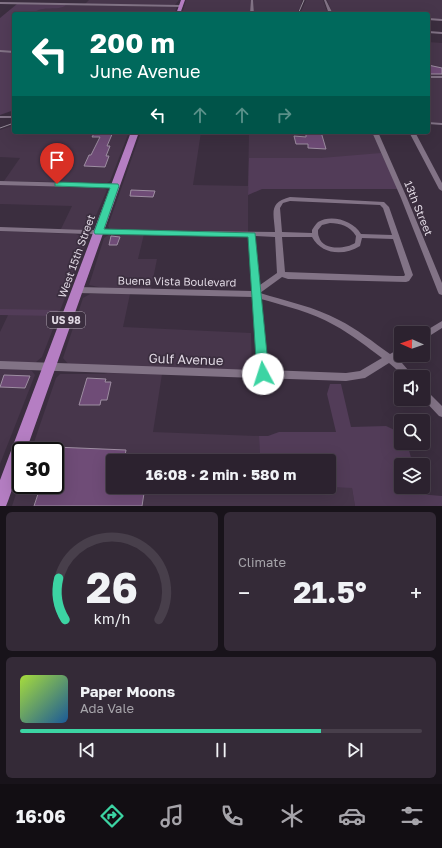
<!DOCTYPE html>
<meta charset="utf-8">
<style>
:root{--surface:#2c222f;--page:#342a37;--text:#f1f3f6;--muted:#a6a4aa;--line:#483f4b;--accent:#3cd4a3}
body{margin:0;font-family:"Golos Text",sans-serif;background:var(--page);color:var(--text);height:100vh;display:flex;flex-direction:column;font-size:15px;white-space:nowrap}
*{box-sizing:border-box;margin:0}
p{font-size:13px;color:var(--muted)}
.icon{flex:none;width:22px;height:22px;fill:none;stroke:currentColor;stroke-width:2;stroke-linecap:round;stroke-linejoin:round}
.map{position:relative;height:506px;overflow:hidden}
.side{display:flex;flex-direction:column;gap:6px;padding:6px;background:#18131a;flex:1}
.side>*{flex:none}
.top-card{position:absolute;left:12px;top:12px;width:418px;height:122px;border-radius:4px;box-shadow:0 4px 16px #0002,0 0 0 1px var(--line);background:#00695c;color:#fff;overflow:hidden}
.needle{width:26px;rotate:272deg}
.buttons{position:absolute;left:394px;top:326px;display:grid;gap:8px}
.buttons a{display:grid;place-items:center;width:36px;height:36px;border-radius:4px;background:var(--surface);box-shadow:0 4px 16px #0002,0 0 0 1px var(--line);font-size:20px}
.speed{position:absolute;left:12px;top:442px;display:flex;gap:8px;font-size:20px;font-weight:700;text-align:center}
.speed>*{display:grid;place-content:center;width:52px;height:52px;border-radius:50%;background:var(--surface);box-shadow:0 4px 16px #0002,0 0 0 1px var(--line);line-height:1}
.speed .limit{border:2px solid #111;border-radius:6px;background:#fff;color:#111}
.pin{position:absolute;display:grid;place-items:center;width:34px;height:34px;color:#fff;margin:-41px -17px;border-radius:50% 50% 50% 0;rotate:-45deg;box-shadow:0 0 4px #0007}
.pin .icon{rotate:45deg}
.me{position:absolute;width:44px;margin:-22px;rotate:355deg;stroke-linejoin:round;filter:drop-shadow(0 0 3px #0008)}
.turn{display:flex;align-items:center;gap:14px;height:84px;padding:0 12px;font-size:18px}
.turn .icon{width:52px;height:52px;stroke-width:2.5}
.turn b{display:block;font-size:28px;line-height:34px}
.lanes{display:flex;align-items:center;height:38px;padding:0 12px;background:#0003;justify-content:center;gap:20px;direction:ltr}
.lanes .off{opacity:.35}
.big{font-size:30px;font-weight:700;line-height:1.1}
.side .tile{flex:1;display:flex;flex-direction:column;justify-content:center;gap:6px;min-width:0;padding:0 14px;border-radius:6px;background:var(--page)}
.side .dial{align-items:center;gap:0}
.dial svg{height:104px;overflow:visible;fill:none;stroke:var(--line);stroke-width:7;stroke-linecap:round;text-anchor:middle}
.dial text{fill:var(--text);stroke:none}
.song{display:flex;align-items:center;gap:12px}
.cover{width:48px;height:48px;border-radius:6px;background:linear-gradient(135deg,hsl(80 70% 55%),hsl(210 70% 35%))}
.played{height:4px;border-radius:2px;background:linear-gradient(90deg,var(--accent) 75%,var(--line) 75%)}
.keys{display:flex;justify-content:space-around;direction:ltr}
.heat{display:flex;justify-content:space-between;align-items:center;font-size:22px;direction:ltr}
.side .tiles{flex:1;display:grid;gap:6px;grid-template-columns:1fr 1fr}
.tile:last-child{grid-column:span 2}
.trip{position:absolute;left:106px;top:454px;width:230px;height:40px;border-radius:4px;background:var(--surface);box-shadow:0 4px 16px #0002,0 0 0 1px var(--line);font-weight:700;line-height:40px;text-align:center}
.menu{display:flex;height:64px;justify-content:space-around;align-items:center;background:#120e13;color:var(--muted)}
.menu .icon{width:28px;height:28px}
.menu .on{color:var(--accent)}
.menu b{font-size:18px;color:var(--text)}
.map>svg:first-child{display:block}
</style>
<div class="map">
<svg width="442" height="506" viewBox="0 0 442 506">
<rect width="100%" height="100%" fill="#3b2e3f"/>
<path fill="#47364b" d="M89 0H179L175 5 85 4Z
M186 0H251V14H182Z
M253 0H302L301 6 296 14H254Z
M306 0H323L328 14H300Z
M327 0H442V19H428V14H333Z
M40 4 177 7 174 14H29Z
M428 42 442 43V77L428 76Z
M428 78H442V123L428 122Z
M14 125V132H129L110 181 107 183 4 181 20 158 0 157V130Z
M141 132H201L193 185 248 186 249 132H374L399 189 248 187V233L110 229 108 226Z
M0 184 102 187 107 190 91 227 84 230 61 229 72 206 0 204Z
M0 231 76 234 86 238V244L42 357 36 362H0V332L9 313 0 312Z
M110 234H144L138 259H157L151 289 103 288 89 285 104 238Z
M105 293 130 294 123 327 251 333 252 370 69 365 63 358 83 298 90 294Z
M0 368 27 369 32 371 35 375 0 464Z
M108 373 162 374 153 432 259 436 260 461H113V487L352 488 355 506H12L21 479V485H55V451H31L56 378 60 374H104Z"/>
<path fill="#523c58" d="M17 4 66 5C58 12 43 4 32 14H14V51H0V18Z
M0 52H14V110L0 115Z
M381 153 399 189H262L248 195 249 158H321Z
M0 309 58 310 56 316 0 315Z
M330 384H341L351 427 386 426 401 433V443H407L413 465H401V485L397 486 394 492 442 496V506H355L352 488 313 487H329V461H260L259 436H268L279 432H336L327 394Z"/>
<path fill="#6f4c77" stroke="#9e8ea2" d="M428 65 442 68V74H428Z
M95 132H113L107 146H110L106 156H109L105 167 84 166 89 155H91L100 137H92Z
M306 132H321L326 149 308 148V144H296L294 136 306 137Z
M131 190 155 191 153 197 130 196Z
M111 236 120 237 117 245H109Z
M4 375 30 376 25 388 0 387Z
M87 378 106 379 105 382H111L107 400H101L100 405H79Z
M55 447 126 450 124 461H113V487H145L142 506H34L41 485H55Z"/>
<g fill="none" stroke-linecap="round" stroke-linejoin="round">
<path fill="#827386" fill-rule="evenodd" d="M251 0H253L254 14H250Z
M324 0H326L333 14H329Z
M0 2 181 5 183 6 181 7 0 4Z
M428 18 442 19V21L428 20Z
M428 31 442 32V34L428 33Z
M0 50 14 51V53L0 52Z
M428 76H442V78H428Z
M0 116H14V118H0Z
M428 122 442 123V125L428 124Z
M372 132H378L407 198 442 283V295L439 294 438 292 401 198Z
M409 132H415L442 183V191L439 189Z
M0 181 115 184 118 186 115 188 0 185Z
M290 197 384 202 389 207 413 275 409 281 406 282 288 279 282 277 260 293C286 301 315 307 339 320 357 329 373 342 390 354L401 348V355H403L396 359 402 363 414 377H403L396 369 389 363 365 378 346 381 0 369V361L258 370 253 297 77 293 74 292 73 290 74 288 77 287 252 291 249 236 87 234 0 231V227L87 230 275 232C274 213 268 203 290 197ZM290 201 380 205 383 208 392 235 361 234C353 221 332 214 318 222 316 224 313 228 312 230V233L282 232 280 208 283 203ZM330 223C340 223 350 226 356 236L355 243C346 249 323 251 319 237 318 235 318 233 318 230L322 225ZM255 236 275 237 277 273 260 285ZM282 237H312C322 255 344 256 360 246L362 238 393 239 405 275 404 276H397L285 272ZM261 299C285 306 312 312 334 325 351 334 367 347 382 358L360 371 346 373 267 370Z
M442 321V328L423 340 422 333Z
M423 389 426 390 442 406V417L439 416 423 399Z"/>
<path fill="#b57ec3" fill-rule="evenodd" d="M181 0H185L180 14H176Z
M131 132H139L26 451H21V464L8 501 6 506H0V480Z"/>
<path stroke="#978d9b" stroke-width="1" d="M298 14 304 0
M0 128 14 123"/>
</g>
<path fill="#3cd4a3" stroke="#278a6a" d="M57 182 118 184 119 186 104 229 255 233 269 374 267 377 263 379 259 377 257 374 248 237 95 234 94 232 110 188 55 186V183Z"/>
<g text-anchor="middle" dominant-baseline="central" stroke-width="3.5" stroke-linejoin="round" paint-order="stroke">
<rect fill="#3b2e3f" stroke="#aea4b1" stroke-width="1" x="47" y="312" width="38" height="16" rx="3"/>
<g font-size="10" font-weight="bold" fill="#dfd7e2">
<text x="66" y="320">US 98</text>
</g>
<g font-size="11" fill="#dfd7e2" stroke="#3b2e3f">
<text transform="translate(419 208) rotate(68)">13th Street</text>
<text transform="translate(76 256) rotate(-70)">West 15th Street</text>
<text transform="translate(177 281) rotate(1)">Buena Vista Boulevard</text>
</g>
<g font-size="13" fill="#dfd7e2" stroke="#3b2e3f">
<text transform="translate(186 359) rotate(2)">Gulf Avenue</text>
</g>
</g>
</svg>
<div class="buttons">
<a><svg class="needle" viewBox="-14 -14 28 28"><path d="M0-13l5 13h-10z" fill="#e53935"/><path d="M0 13l5-13h-10z" fill="#a6a4aa"/></svg></a>
<a><svg class="icon" aria-label="sound" viewBox="0 0 24 24"><path d="M4 9h4l5-4v14l-5-4H4zM17 9q2 3 0 6"/></svg></a>
<a><svg class="icon" aria-label="search" viewBox="0 0 24 24"><circle cx="10" cy="10" r="6"/><path d="M15 15l6 6"/></svg></a>
<a><svg class="icon" aria-label="layers" viewBox="0 0 24 24"><path d="M12 4l9 5-9 5-9-5zM3 14l9 5 9-5"/></svg></a>
</div>
<div class="speed"><div class="limit">30</div></div>
<div class="pin" style="left:57px;top:184px;background:#d93025"><svg class="icon" aria-label="arrive" viewBox="0 0 24 24"><path d="M6 21V4h12l-3 4 3 4H6"/></svg></div>
<svg class="me" style="left:263px;top:374px" viewBox="-20 -20 40 40"><circle r="19" fill="#fff"/><path d="M0-13L10 11 0 6-10 11z" fill="#3cd4a3"/></svg>
<div class="trip">16:08 · 2 min · 580 m</div>
<div class="top-card">
<div class="turn"><svg class="icon" aria-label="left" viewBox="0 0 24 24"><path d="M17 20v-9H6M10 6l-5 5 5 5"/></svg><div><b>200 m</b>June Avenue</div></div>
<div class="lanes"><svg class="icon" aria-label="left" viewBox="0 0 24 24"><path d="M17 20v-9H6M10 6l-5 5 5 5"/></svg><svg class="icon off" aria-label="ahead" viewBox="0 0 24 24"><path d="M12 20V5M6 11l6-6 6 6"/></svg><svg class="icon off" aria-label="ahead" viewBox="0 0 24 24"><path d="M12 20V5M6 11l6-6 6 6"/></svg><svg class="icon off" aria-label="right" viewBox="0 0 24 24"><path d="M7 20v-9h11M14 6l5 5-5 5"/></svg></div>
</div>
</div>
<section class="side">
<div class="tiles">
<div class="tile dial"><svg viewBox="0 0 100 80">
<path d="M14 69A42 42 0 1 1 86 69"/>
<path d="M14 69A42 42 0 0 1 9 37" stroke="#3cd4a3"/>
<text x="50" y="56" font-size="32" font-weight="700">26</text>
<text x="50" y="72" font-size="11">km/h</text>
</svg></div>
<div class="tile"><p>Climate</p>
<div class="heat"><a>−</a><b class="big">21.5°</b><a>+</a></div>
</div>
<div class="tile">
<div class="song"><i class="cover"></i><div><b>Paper Moons</b><p>Ada Vale</p></div></div>
<div class="played"></div>
<div class="keys"><svg class="icon" aria-label="previous" viewBox="0 0 24 24"><path d="M18 5L8 12l10 7zM5 5v14"/></svg><svg class="icon" aria-label="pause" viewBox="0 0 24 24"><path d="M8 5v14M16 5v14"/></svg><svg class="icon" aria-label="next" viewBox="0 0 24 24"><path d="M6 5l10 7-10 7zM19 5v14"/></svg></div>
</div>
</div>
</section>
<nav class="menu">
<b>16:06</b>
<svg class="icon on" aria-label="directions" viewBox="0 0 24 24"><path d="M12 3l9 9-9 9-9-9zM9 14v-3h6M13 9l2 2-2 2"/></svg>
<svg class="icon" aria-label="music" viewBox="0 0 24 24"><path d="M9 18V5l10-2v13"/><circle cx="6" cy="18" r="3"/><circle cx="16" cy="16" r="3"/></svg>
<svg class="icon" aria-label="phone" viewBox="0 0 24 24"><path d="M5 4h4l2 5-3 2q2 4 5 5l2-3 5 2v4C11 20 4 13 5 4z"/></svg>
<svg class="icon" aria-label="climate" viewBox="0 0 24 24"><path d="M12 3v18M4 7l16 10M4 17L20 7"/></svg>
<svg class="icon" aria-label="car" viewBox="0 0 24 24"><path d="M5 17H2v-5l4-1 3-4h7l3 4 3 1v5h-3M9 17h6M6 11h13"/><circle cx="7" cy="17" r="2"/><circle cx="17" cy="17" r="2"/></svg>
<svg class="icon" aria-label="filters" viewBox="0 0 24 24"><path d="M4 7h16M4 17h16"/><circle cx="9" cy="7" r="2"/><circle cx="15" cy="17" r="2"/></svg>
</nav>
